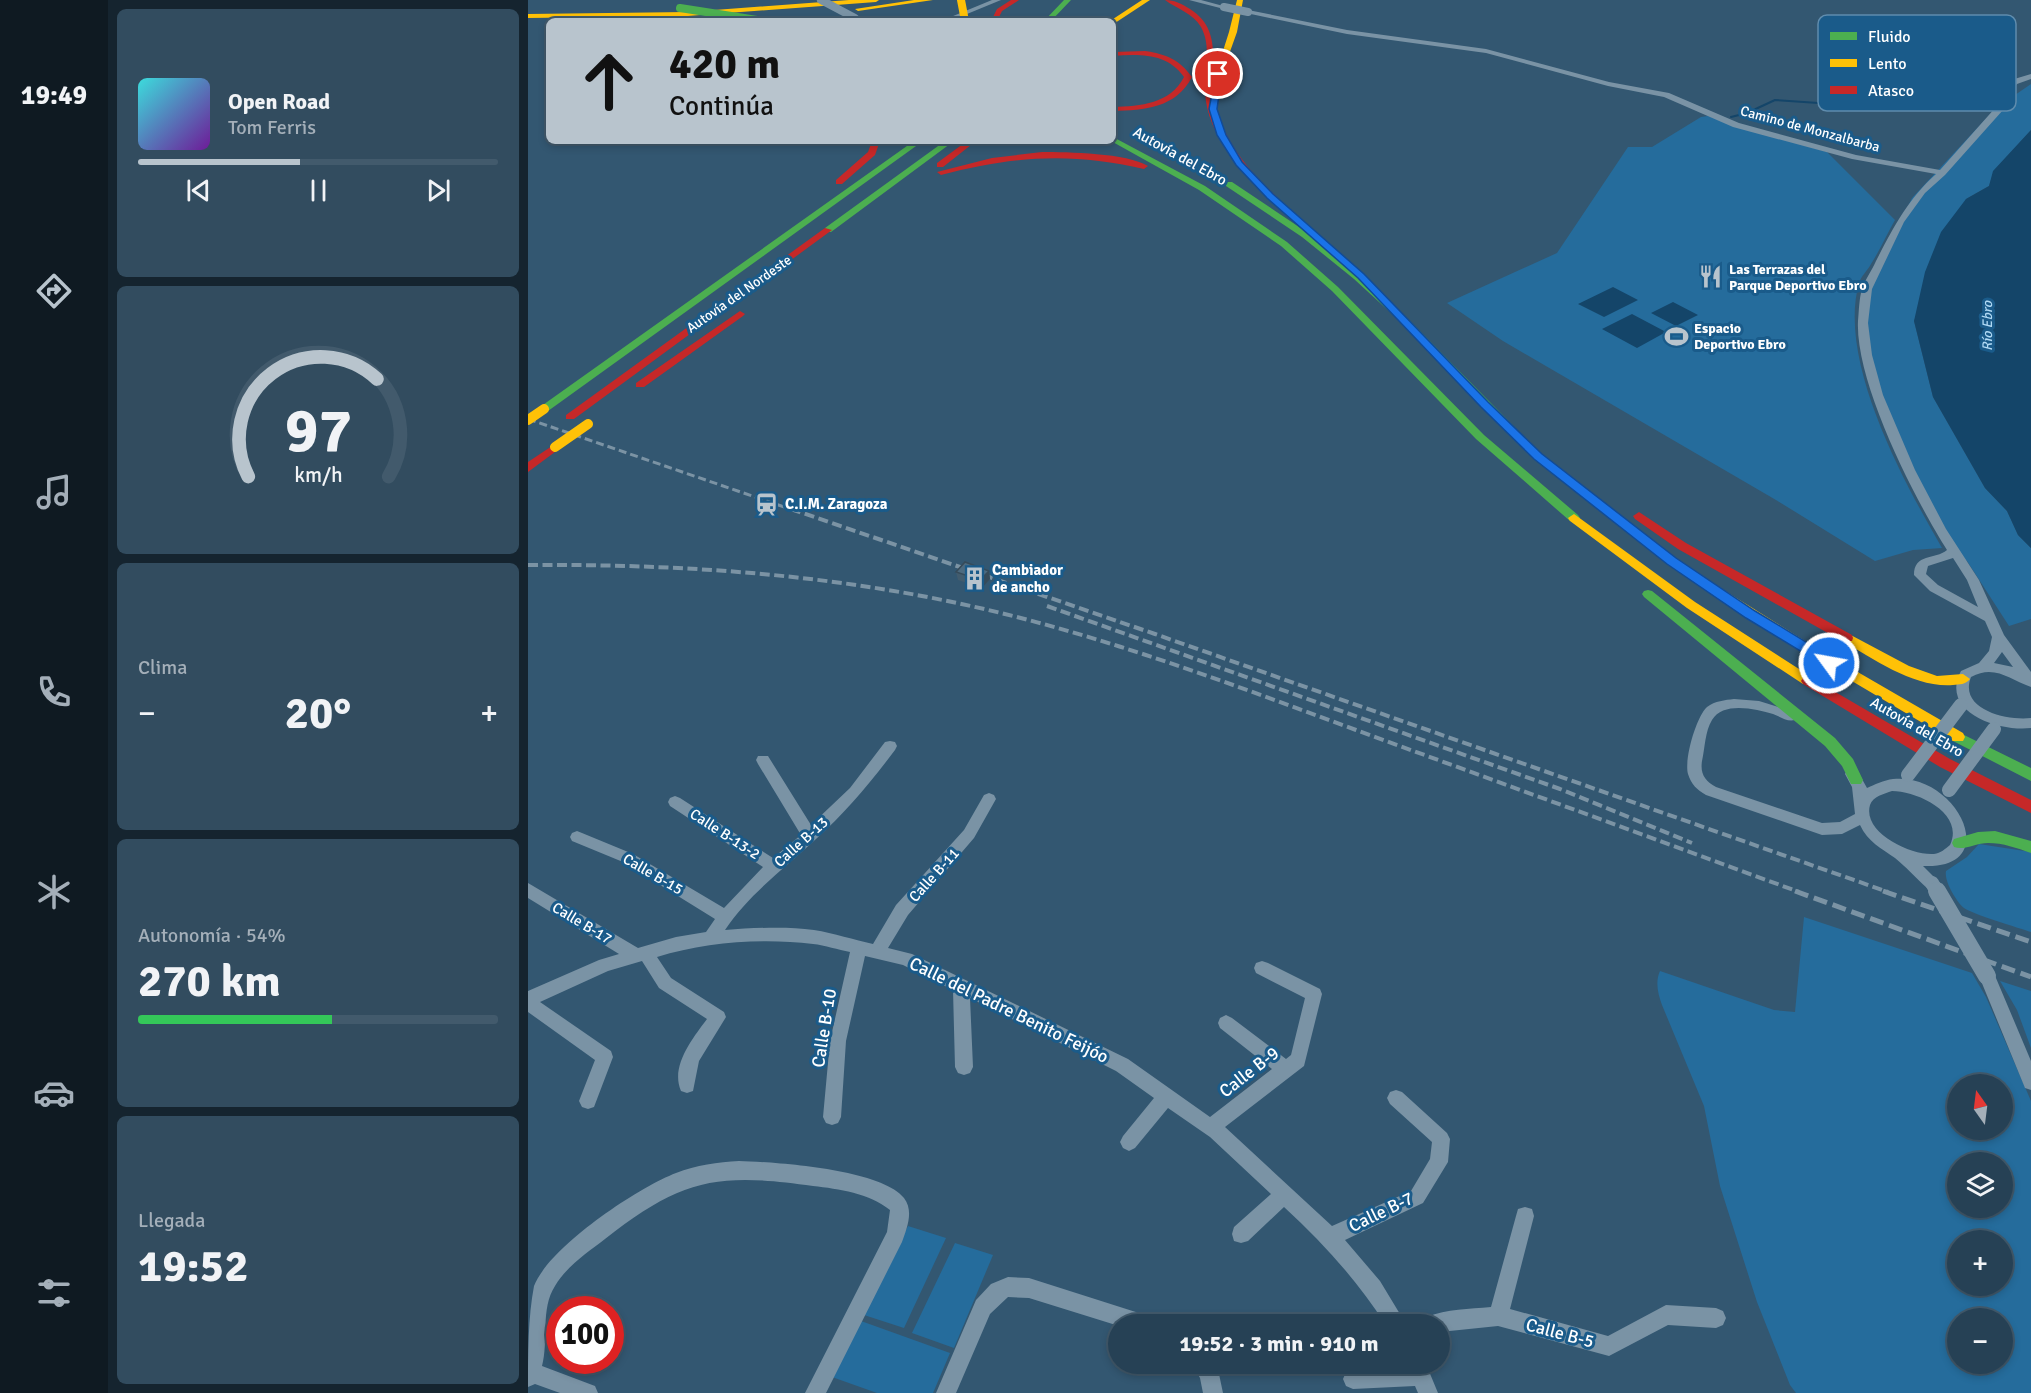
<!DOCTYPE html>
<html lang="es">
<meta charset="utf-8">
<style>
:root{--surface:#264155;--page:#324c5f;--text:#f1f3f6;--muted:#a4afb9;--line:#425a6c;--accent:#b8c4cd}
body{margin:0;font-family:Signika,sans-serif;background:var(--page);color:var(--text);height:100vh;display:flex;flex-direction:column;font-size:22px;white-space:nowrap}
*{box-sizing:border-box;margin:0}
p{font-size:20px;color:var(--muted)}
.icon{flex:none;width:33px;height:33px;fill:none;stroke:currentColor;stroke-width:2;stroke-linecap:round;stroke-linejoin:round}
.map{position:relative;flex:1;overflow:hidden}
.panel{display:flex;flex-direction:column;gap:9px;padding:9px;background:#15242f;width:420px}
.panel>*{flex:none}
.guide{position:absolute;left:18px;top:18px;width:570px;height:126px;border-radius:9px;box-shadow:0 3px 9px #0003,0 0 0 2px var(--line);background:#b8c4cd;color:#111;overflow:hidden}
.needle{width:39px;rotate:346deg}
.fabs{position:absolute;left:1419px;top:1074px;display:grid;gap:12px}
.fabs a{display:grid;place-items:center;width:66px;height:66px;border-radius:50%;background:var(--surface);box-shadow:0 3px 9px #0003,0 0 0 2px var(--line);font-size:30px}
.speed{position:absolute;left:18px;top:1296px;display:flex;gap:12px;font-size:30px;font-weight:700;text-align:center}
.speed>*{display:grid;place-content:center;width:78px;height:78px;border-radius:50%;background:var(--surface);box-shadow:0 3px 9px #0003,0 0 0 2px var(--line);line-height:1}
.speed .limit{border:9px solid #d22;background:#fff;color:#111}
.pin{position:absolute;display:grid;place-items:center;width:51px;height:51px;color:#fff;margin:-26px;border:3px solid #fff;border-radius:50%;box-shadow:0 2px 6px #0007}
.me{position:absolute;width:66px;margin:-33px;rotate:302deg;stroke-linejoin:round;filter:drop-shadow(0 0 4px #0008)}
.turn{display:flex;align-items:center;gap:21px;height:126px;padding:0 24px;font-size:27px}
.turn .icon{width:78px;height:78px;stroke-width:2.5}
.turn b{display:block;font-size:42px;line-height:51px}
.big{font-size:45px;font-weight:700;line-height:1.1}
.panel .widget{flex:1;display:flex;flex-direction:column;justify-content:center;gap:9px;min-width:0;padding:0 21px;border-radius:9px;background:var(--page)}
.panel .dial{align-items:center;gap:0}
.dial svg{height:156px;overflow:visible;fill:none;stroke:var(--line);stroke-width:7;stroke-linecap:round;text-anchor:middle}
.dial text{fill:var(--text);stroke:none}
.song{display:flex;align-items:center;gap:18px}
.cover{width:72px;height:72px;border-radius:9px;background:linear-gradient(135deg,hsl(180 70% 55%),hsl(280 70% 35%))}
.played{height:6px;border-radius:3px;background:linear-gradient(90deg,var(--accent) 45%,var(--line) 45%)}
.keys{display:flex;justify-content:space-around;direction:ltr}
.heat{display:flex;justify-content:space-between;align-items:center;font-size:33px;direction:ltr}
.charge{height:9px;border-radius:4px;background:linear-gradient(90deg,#34c759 54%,var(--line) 0)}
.trip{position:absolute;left:580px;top:1314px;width:342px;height:60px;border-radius:30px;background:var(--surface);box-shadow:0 3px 9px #0003,0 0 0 2px var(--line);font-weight:700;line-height:60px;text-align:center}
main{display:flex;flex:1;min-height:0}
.tabs{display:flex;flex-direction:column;width:108px;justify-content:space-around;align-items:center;background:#0f1a22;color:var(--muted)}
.tabs .icon{width:42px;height:42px}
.tabs .current{color:var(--accent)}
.tabs b{font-size:27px;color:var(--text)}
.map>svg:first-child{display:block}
</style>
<main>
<nav class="tabs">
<b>19:49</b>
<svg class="icon current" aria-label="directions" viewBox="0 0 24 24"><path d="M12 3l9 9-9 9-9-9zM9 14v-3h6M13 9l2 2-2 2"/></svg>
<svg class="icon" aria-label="music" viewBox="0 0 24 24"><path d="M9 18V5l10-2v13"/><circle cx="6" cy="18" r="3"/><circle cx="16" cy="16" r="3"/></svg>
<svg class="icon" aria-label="phone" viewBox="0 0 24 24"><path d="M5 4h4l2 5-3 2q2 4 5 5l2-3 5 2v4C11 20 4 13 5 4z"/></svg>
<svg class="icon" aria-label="climate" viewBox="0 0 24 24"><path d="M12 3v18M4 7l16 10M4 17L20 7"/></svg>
<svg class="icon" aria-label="car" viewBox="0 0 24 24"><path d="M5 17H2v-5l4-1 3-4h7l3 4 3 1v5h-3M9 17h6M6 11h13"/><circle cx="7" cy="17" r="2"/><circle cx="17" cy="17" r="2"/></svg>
<svg class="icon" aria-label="filters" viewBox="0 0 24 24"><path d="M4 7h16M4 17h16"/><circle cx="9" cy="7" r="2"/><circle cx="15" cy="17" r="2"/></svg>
</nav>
<section class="panel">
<div class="widget">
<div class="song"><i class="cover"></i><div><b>Open Road</b><p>Tom Ferris</p></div></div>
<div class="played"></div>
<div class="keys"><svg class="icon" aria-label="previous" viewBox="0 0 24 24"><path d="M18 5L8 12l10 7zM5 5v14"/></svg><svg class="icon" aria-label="pause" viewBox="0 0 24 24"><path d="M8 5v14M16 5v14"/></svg><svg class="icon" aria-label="next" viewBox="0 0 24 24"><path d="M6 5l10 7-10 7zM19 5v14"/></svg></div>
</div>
<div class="widget dial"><svg viewBox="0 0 100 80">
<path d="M14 69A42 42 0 1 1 86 69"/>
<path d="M14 69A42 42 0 0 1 80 19" stroke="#b8c4cd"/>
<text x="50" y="56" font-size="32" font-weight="700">97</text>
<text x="50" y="72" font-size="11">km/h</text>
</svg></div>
<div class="widget"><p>Clima</p>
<div class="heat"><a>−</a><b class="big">20°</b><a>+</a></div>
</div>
<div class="widget"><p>Autonomía · 54%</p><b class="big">270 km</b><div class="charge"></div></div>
<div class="widget"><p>Llegada</p><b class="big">19:52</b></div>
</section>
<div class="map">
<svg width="1503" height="1393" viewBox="0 0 1503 1393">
<rect width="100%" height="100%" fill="#335771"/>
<path fill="#256c9c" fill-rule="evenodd" d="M1503 84V130L1466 171 1461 186 1438 199 1386 321 1405 397 1457 488 1479 511 1490 535 1503 548V619L1481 626 1439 561 1426 550 1381 470 1339 355V289L1384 198 1468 108Z
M1180 116 1299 152 1367 220C1359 234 1352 250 1343 264 1340 270 1333 276 1331 283 1309 361 1376 482 1414 548L1385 550 1347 561 1248 500 975 341 919 303 1029 253 1100 147H1124L1173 117Z
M1451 844 1503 852V932C1491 928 1444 914 1436 908 1428 901 1416 881 1418 871L1439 857Z
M1276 917 1444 973 1458 997 1503 1101V1393H1268L1262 1385 1229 1302 1192 1186 1176 1106 1134 1005C1130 994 1127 982 1132 971L1246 1010 1267 1012ZM1430 1084H1474V1130H1430ZM1430 1162H1474V1208H1430ZM1430 1240H1474V1286H1430ZM1430 1318H1474V1364H1430Z
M1472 981 1503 991V1048L1489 1010Z
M380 1226 418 1238 376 1328 336 1315Z
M427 1243 465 1255 426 1348 384 1333Z
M333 1321 422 1353 405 1393H349L304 1377Z"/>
<path fill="#144569" d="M1503 130V548L1490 535 1479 511 1457 488 1405 397 1386 321 1397 272 1413 232 1438 199 1461 186 1465 171Z
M1085 287 1110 300 1076 317 1050 304Z
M1145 302 1170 315 1148 326 1123 313Z
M1104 314 1138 332 1109 348 1074 329Z"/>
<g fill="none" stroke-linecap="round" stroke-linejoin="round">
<path stroke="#144569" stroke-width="2" d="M1203 117 1219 113 1247 100 1349 107H1467"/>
<path fill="#7a93a5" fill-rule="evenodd" d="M464 0H473L422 21H413Z
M661 0H673L699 7 696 9Z
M720 10 819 30 958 49 1081 82 1141 93 1211 123 1328 155 1412 170 1468 107 1473 94 1483 80 1503 74V79L1489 84 1481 94 1475 110 1417 175 1397 193 1376 222 1344 289 1340 323 1344 355 1355 395 1387 470 1418 529 1451 580 1476 635 1503 672V687C1482 680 1467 664 1443 677 1430 710 1480 721 1503 718V728C1471 732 1411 712 1433 671L1451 663 1461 651 1464 637 1457 621 1402 591 1386 575C1386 553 1407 560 1419 550 1386 498 1327 382 1330 321 1331 311 1331 299 1334 289 1337 280 1344 270 1348 261 1365 228 1380 199 1408 174L1324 159 1205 127 1136 97 1080 86 958 53 819 34 718 13ZM1425 558 1439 580 1450 607 1410 585 1398 574 1400 566ZM1474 652 1485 667 1466 663Z
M327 16 340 20 341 21 325 19Z
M1206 699 1231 701 1267 712 1269 716 1267 720C1259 722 1253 717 1245 714 1228 709 1195 701 1184 720 1177 731 1177 748 1174 761 1172 774 1177 781 1188 787L1294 823 1312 822 1327 814 1324 787 1317 774 1319 770H1329L1339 788C1346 785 1356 780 1365 779 1429 772 1477 870 1395 866L1412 883 1409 888 1404 889 1399 888C1388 878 1377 866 1367 858 1353 848 1340 842 1332 825L1314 834 1294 835 1178 795C1169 790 1163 784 1160 774 1156 760 1168 717 1179 707 1187 701 1197 700 1206 699ZM1364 791C1389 791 1437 813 1422 845 1417 849 1413 853 1406 854 1384 856 1334 833 1342 805 1345 796 1356 794 1364 791Z
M362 741 367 742 369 746 367 750C343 782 318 812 288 839 257 868 221 894 197 930 226 928 257 926 286 930 306 933 326 940 345 944L368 905 436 830 456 795 461 793 466 795 468 799 446 838 380 915 360 948 384 954 600 1059 682 1117 744 1069 692 1028 690 1023 692 1018 698 1015 704 1018 758 1059 763 1055 777 998 728 973 726 968 728 963 734 961 740 963 792 989 794 994 776 1066 697 1127 804 1226 883 1191 902 1159 904 1142 862 1104 859 1098 862 1092 868 1090 874 1092 919 1133 922 1139 920 1162 895 1203 817 1240 852 1281 878 1324H857C829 1280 795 1243 756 1207L720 1241 713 1243 706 1241 704 1234 706 1227 743 1194 682 1137 640 1108 607 1148 601 1151 595 1148 592 1142 595 1136 626 1098 588 1071 442 998 445 1067 442 1073 436 1075 430 1073 427 1067 425 990 375 965 337 956 318 1041 313 1117 310 1123 304 1125 298 1123 295 1117 302 1041 322 952C310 950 297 945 285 944 234 938 178 942 129 957L143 978 196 1012 198 1017 171 1061 165 1091 159 1093 153 1091C142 1066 165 1038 179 1019L131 988 114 961 80 971 12 1002 83 1051 85 1057 66 1107 60 1109 54 1107 51 1101 67 1060 0 1012V991L71 960 91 954 0 898V883L110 948 148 937 178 932 187 919 95 862 44 841 42 837 44 833 49 831 54 833 105 854 196 908 235 867 142 806 140 802 142 798 147 796 152 798 245 858 273 835 230 764 228 760 230 756H240L283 825 322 788 357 742Z
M1459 969 1465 971 1503 1061V1090L1497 1088 1451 976 1453 971Z
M211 1161C246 1162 353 1169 376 1198 386 1211 379 1228 374 1242L298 1393H277L359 1232 362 1210C341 1193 311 1189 285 1186 189 1172 153 1179 77 1239 60 1252 38 1267 27 1286 12 1309 21 1341 14 1366L67 1386 70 1393H32L7 1384 0 1387C0 1355 0 1317 6 1286 21 1247 109 1188 148 1173 168 1165 190 1162 211 1161Z
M997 1207 1004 1209 1006 1216 982 1309 1080 1336 1138 1305 1188 1308 1195 1311 1198 1318 1195 1325 1188 1328 1140 1325 1081 1356 970 1326 912 1332V1324H896L899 1317C919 1309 941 1309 963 1307L988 1216 990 1209Z
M480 1277 501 1278 614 1314 621 1317 624 1324H591V1326L501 1298 480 1297 462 1314 428 1393H408L448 1300 463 1284Z
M664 1364H686L691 1374 695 1393H675L672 1378Z
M878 1364H898L910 1393H890L887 1386 825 1389 818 1386 815 1379 818 1372 825 1369 879 1367Z"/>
<path fill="#4caf50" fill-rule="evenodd" d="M536 0H543L523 21H516Z
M585 137 677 186 759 242 810 287 956 435 1050 515 1052 518 1050 521H1042L948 439 804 291 753 246 671 190 583 141H585Z
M386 141H395L20 411H12V407Z
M417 141H426L303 232H297V228Z
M698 182H704L780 233 832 275 881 320 1014 455 1147 558 1149 561 1147 564H1139L1006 459 875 324 826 279 774 237 698 186Z
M1120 590 1124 591 1307 738 1325 759 1335 780 1333 784H1323L1314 766 1297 746 1116 597 1114 594 1116 591Z
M1430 732 1503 768V781L1425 741 1423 737 1425 733Z
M1467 831 1503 841V853C1489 848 1475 843 1460 843 1448 843 1436 851 1426 847L1424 843 1426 839 1450 832Z"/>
<path fill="#ffc107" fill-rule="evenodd" d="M321 0H351L348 2 160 16 0 18V14L160 12Z
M386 0H405L330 11 327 9Z
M614 0H622L587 23 582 21Z
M709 0H715L709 32 694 74 687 76 701 32Z
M1046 514 1167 602 1285 678 1287 681 1285 684H1275L1159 608 1042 521 1040 518Z
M1143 557 1290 649 1435 733 1437 737 1435 741H1425L1280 655 1139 564 1137 561Z
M1319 633 1381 666 1409 676 1435 674 1442 679C1437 685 1432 684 1425 685 1386 688 1348 660 1314 641L1313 638Z"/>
<path fill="#c62828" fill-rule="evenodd" d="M483 0H491L474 11 469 21H463L469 9Z
M637 0C647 0 654 4 662 9 694 29 683 62 685 93 686 102 689 111 692 120 704 151 725 175 749 197V201H743C714 173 679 135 677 92 676 71 684 47 673 27 665 13 649 9 637 0Z
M617 51C638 54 652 60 664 77 648 108 617 110 585 111V107C613 106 642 104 656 77 639 53 612 54 585 56V52Z
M344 141H352L347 155 314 184H308V180L340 152Z
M439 141H448L415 167H409V163Z
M514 152C540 152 599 153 620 166L616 169C544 152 484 156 413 175L409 172 464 158Z
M297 228 304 230 46 419H38V415Z
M212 311 217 314 215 316 116 387H108V383Z
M27 444 31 445V449L0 472V462Z
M1111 512 1158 543 1324 635 1325 638 1324 641H1314L1150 549 1107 519 1105 516Z
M1280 676 1422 759 1503 800V813L1412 767 1275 684 1273 681 1275 678Z"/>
<path stroke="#7b93a4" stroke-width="3" stroke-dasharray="8 4" stroke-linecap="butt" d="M0 419 268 511"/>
<path stroke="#7b93a4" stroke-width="4" stroke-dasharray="10 4.5" stroke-linecap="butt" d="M263 509 627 634 1360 892
M0 565C144 564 288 573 429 603 566 632 698 682 828 730 976 784 1124 838 1271 892
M519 606 1032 789 1164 843"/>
<path stroke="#7b93a4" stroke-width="5" stroke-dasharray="14 6" stroke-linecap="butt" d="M1267 891 1503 977
M1355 891 1503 942"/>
<path stroke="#7a93a5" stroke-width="8" d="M293 0 327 18
M696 7 720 12"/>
<path stroke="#7a93a5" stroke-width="14" d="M1380 775 1433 705
M1421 790 1466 729
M1404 883 1409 892"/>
<path stroke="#7a93a5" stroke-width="18" d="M1409 891 1459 976"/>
<path stroke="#4caf50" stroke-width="8" d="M152 8 236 21"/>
<path stroke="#ffc107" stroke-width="8" d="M433 0 437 21"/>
<path stroke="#ffc107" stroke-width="10" d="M0 420 16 409
M27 447 60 424"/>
</g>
<path fill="#425c6e" d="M461 571 462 579 454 588 430 580 428 572Z"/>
<path fill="#364b5a" d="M461 571 462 579 454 588 452 580Z"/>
<path fill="#4d6b80" stroke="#364b5a" stroke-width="1.5" d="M437 562 461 571 452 580 428 572Z"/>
<path fill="#1a73e8" stroke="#114b97" stroke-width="1.5" d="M688 72 694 74 689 109 698 135 714 162 745 194 836 274 960 402 1014 454 1148 558 1227 611 1306 659 1308 663 1306 666H1297L1218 618 1139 564 1006 459 953 407 830 278 739 198 708 165 689 135 681 109Z"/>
<defs>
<symbol id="restaurant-bare" viewBox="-9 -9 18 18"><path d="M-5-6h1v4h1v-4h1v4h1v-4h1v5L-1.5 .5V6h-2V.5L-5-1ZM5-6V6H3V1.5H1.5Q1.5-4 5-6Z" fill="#b8c4cd" stroke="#1a5b8a" stroke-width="2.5" paint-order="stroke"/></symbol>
<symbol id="stadium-bare" viewBox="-9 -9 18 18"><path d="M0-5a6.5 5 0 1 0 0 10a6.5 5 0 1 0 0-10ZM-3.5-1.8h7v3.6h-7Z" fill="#b8c4cd" stroke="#1a5b8a" stroke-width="2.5" paint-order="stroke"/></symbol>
<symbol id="station-bare" viewBox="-9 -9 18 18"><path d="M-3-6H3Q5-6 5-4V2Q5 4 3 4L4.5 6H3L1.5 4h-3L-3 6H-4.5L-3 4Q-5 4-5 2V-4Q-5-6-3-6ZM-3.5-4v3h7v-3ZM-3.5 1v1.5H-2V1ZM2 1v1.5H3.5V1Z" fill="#b8c4cd" stroke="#1a5b8a" stroke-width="2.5" paint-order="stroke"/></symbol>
<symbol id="building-bare" viewBox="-9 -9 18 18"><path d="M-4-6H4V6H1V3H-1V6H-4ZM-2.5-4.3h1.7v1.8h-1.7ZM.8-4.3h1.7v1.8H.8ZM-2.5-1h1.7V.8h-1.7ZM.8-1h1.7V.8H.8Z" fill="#b8c4cd" stroke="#1a5b8a" stroke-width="2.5" paint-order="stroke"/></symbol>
</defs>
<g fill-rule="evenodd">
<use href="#restaurant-bare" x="1166" y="260" width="33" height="33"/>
<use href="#stadium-bare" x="1132" y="320" width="33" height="33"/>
<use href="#station-bare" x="222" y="488" width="33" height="33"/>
<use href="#building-bare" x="430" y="562" width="33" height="33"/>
</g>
<g text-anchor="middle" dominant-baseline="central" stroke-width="6" stroke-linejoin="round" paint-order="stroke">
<g font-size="14" fill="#fff" stroke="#1a5b8a">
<text transform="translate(1282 129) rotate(15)">Camino de Monzalbarba</text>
<text transform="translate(211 294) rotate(-35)">Autovía del Nordeste</text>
</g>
<g font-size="14" font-weight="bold" fill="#fff" stroke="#1a5b8a" text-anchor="start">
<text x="1201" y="269">Las Terrazas del<tspan x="1201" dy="16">Parque Deportivo Ebro</tspan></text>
<text x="1166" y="328">Espacio<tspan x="1166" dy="16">Deportivo Ebro</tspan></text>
</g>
<g font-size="14" font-style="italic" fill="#b0d9f4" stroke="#1a5b8a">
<text transform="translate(1459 326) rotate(-90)">Río Ebro</text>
</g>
<g font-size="15" fill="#fff" stroke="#1a5b8a">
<text transform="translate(652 156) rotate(29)">Autovía del Ebro</text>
<text transform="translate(1389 727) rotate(30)">Autovía del Ebro</text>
<text transform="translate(197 834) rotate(33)">Calle B-13-2</text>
<text transform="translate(273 842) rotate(-42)">Calle B-13</text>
<text transform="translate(125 874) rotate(30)">Calle B-15</text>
<text transform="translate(406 875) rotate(-48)">Calle B-11</text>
<text transform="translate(54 923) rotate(31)">Calle B-17</text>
</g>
<g font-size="15" font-weight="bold" fill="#fff" stroke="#1a5b8a" text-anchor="start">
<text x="257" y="504">C.I.M. Zaragoza</text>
<text x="464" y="570">Cambiador<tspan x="464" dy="17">de ancho</tspan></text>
</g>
<g font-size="18" fill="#fff" stroke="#1a5b8a">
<text transform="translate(481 1010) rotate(26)">Calle del Padre Benito Feijóo</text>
<text transform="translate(296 1028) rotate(-81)">Calle B-10</text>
<text transform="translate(721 1072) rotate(-38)">Calle B-9</text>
<text transform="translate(853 1212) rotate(-26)">Calle B-7</text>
<text transform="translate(1032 1333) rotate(15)">Calle B-5</text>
</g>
</g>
<rect x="1290" y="15" width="198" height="96" rx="9" fill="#1a5b8a" stroke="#5f8cad" stroke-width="1.5"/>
<rect x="1302" y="32" width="27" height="8" fill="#4caf50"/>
<rect x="1302" y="59" width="27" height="8" fill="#ffc107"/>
<rect x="1302" y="86" width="27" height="8" fill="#c62828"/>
<g font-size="16" fill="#fff">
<text x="1340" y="42">Fluido</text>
<text x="1340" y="69">Lento</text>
<text x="1340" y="96">Atasco</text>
</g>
</svg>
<div class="fabs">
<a><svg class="needle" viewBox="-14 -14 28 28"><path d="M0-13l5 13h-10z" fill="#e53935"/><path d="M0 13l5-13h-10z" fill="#a4afb9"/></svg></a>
<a><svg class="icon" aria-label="layers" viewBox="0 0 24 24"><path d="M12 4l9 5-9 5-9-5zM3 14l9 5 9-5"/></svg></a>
<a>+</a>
<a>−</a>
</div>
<div class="speed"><div class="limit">100</div></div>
<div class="pin" style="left:690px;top:74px;background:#d93025"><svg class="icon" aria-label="arrive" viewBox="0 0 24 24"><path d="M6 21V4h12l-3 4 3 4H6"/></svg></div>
<svg class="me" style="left:1301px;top:663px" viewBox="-20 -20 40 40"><circle r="17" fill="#1a73e8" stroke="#fff" stroke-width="3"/><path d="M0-11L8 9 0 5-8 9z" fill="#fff"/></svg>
<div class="trip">19:52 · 3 min · 910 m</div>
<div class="guide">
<div class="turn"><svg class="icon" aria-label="ahead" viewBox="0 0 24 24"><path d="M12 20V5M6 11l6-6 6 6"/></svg><div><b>420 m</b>Continúa</div></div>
</div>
</div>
</main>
